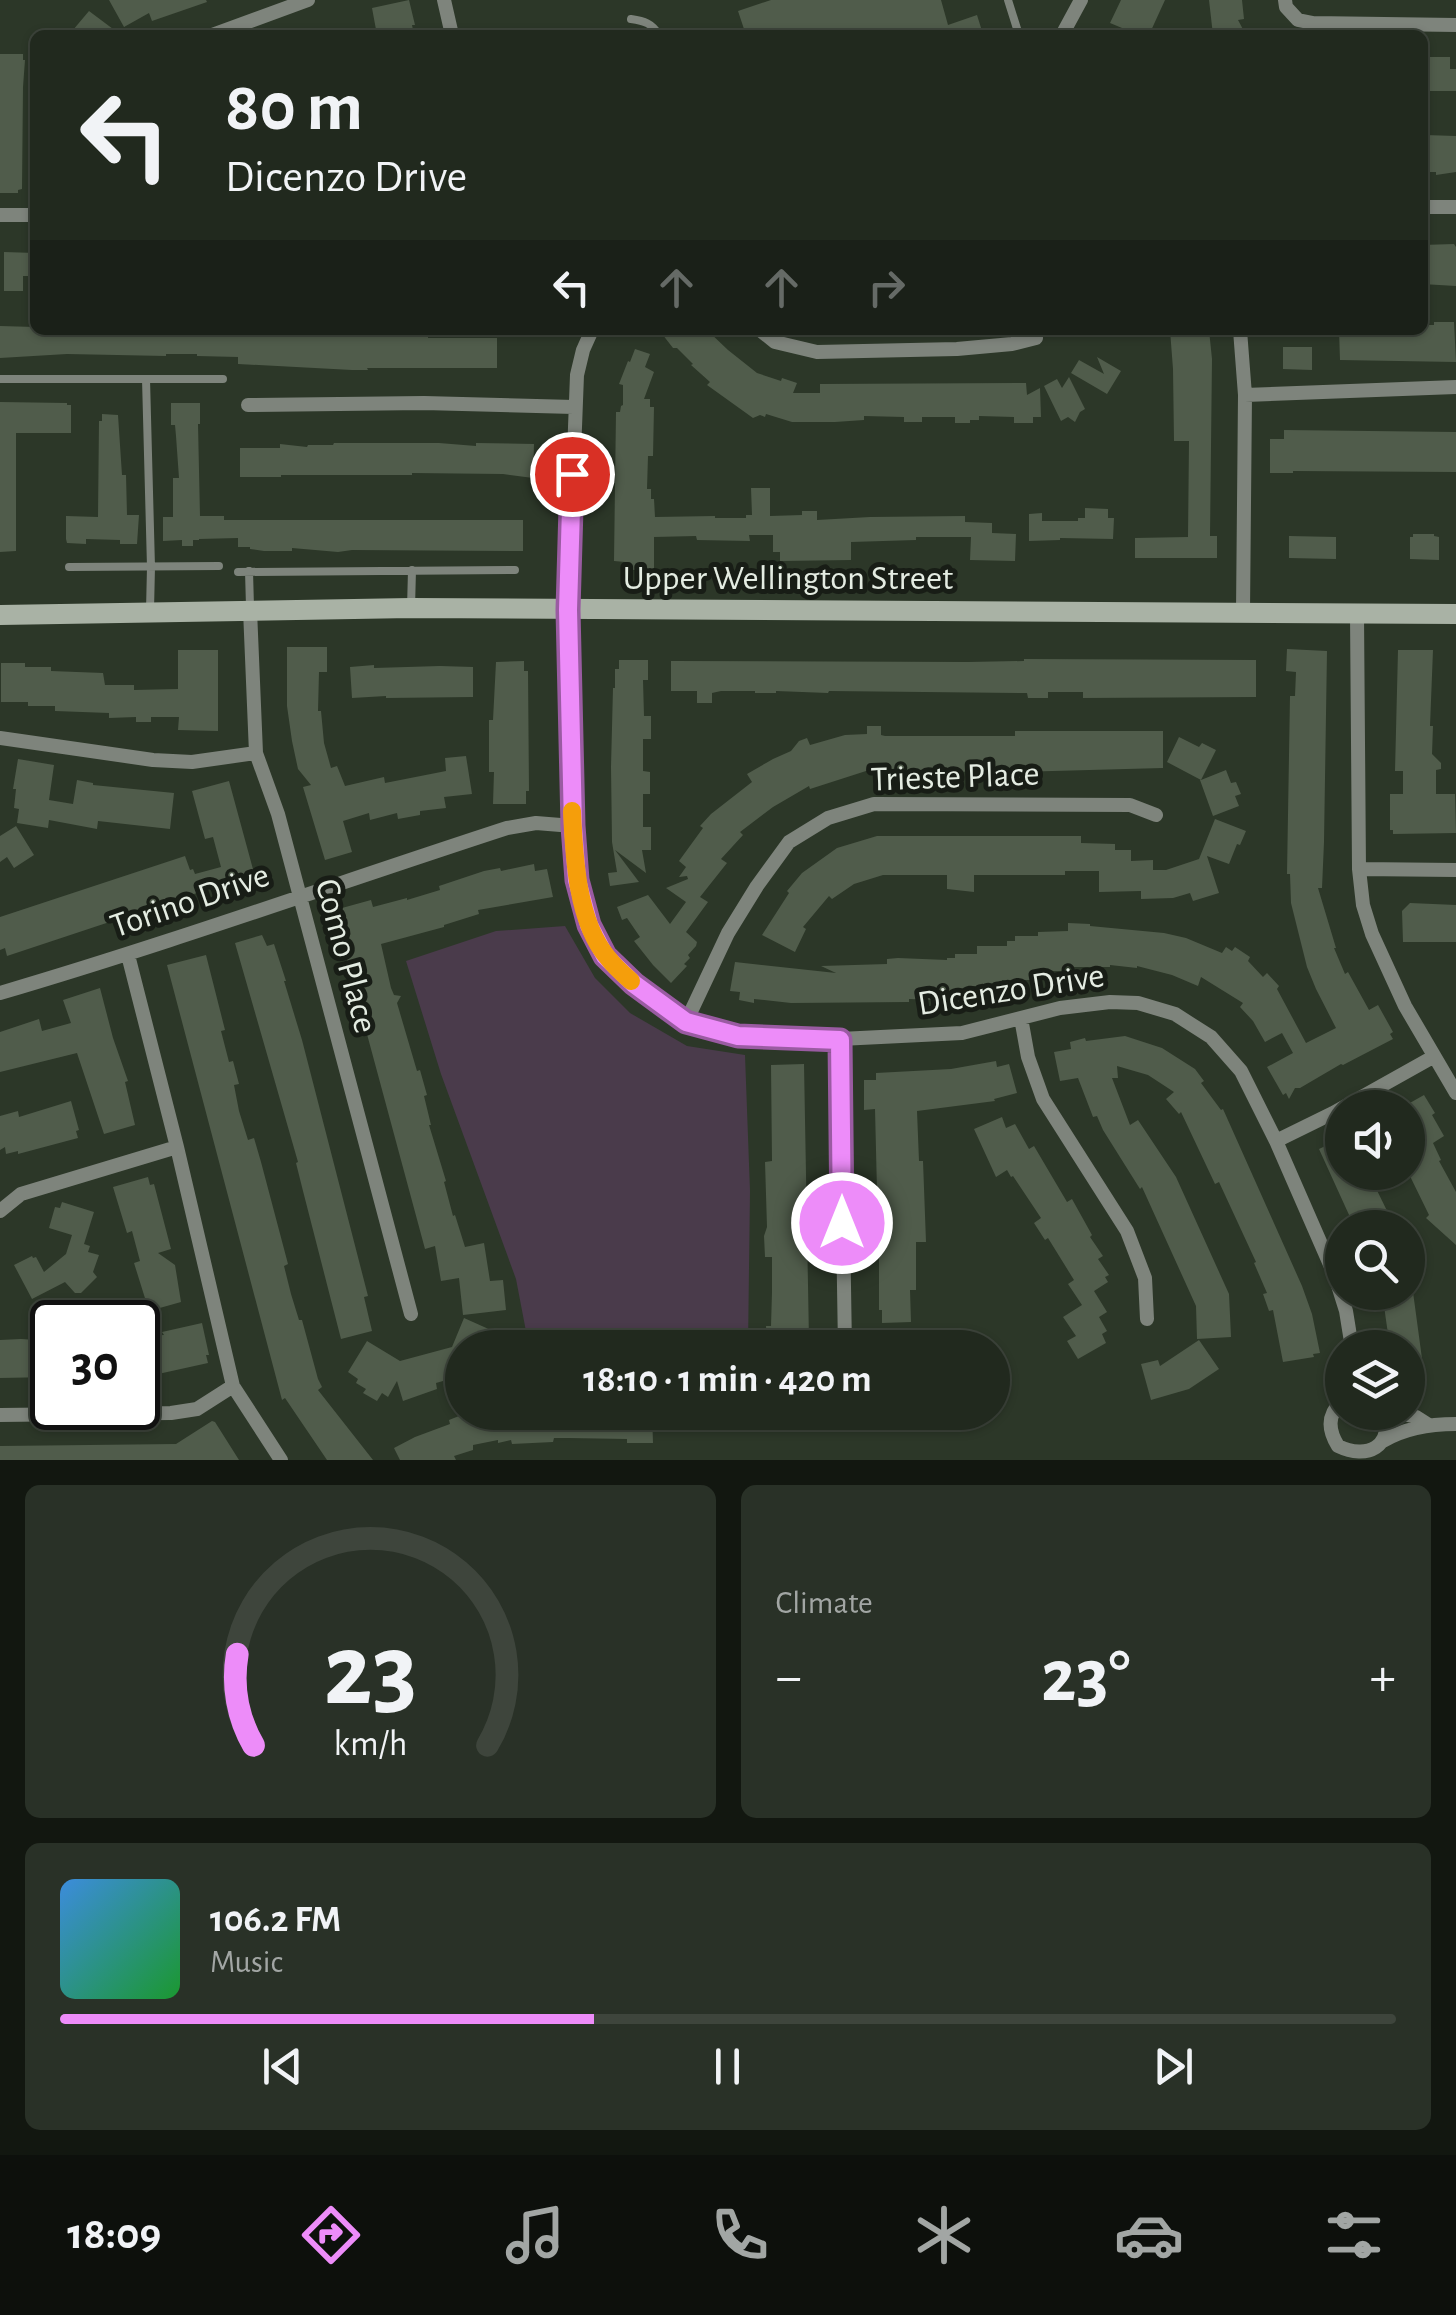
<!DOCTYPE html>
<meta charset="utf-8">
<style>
:root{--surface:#21291e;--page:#293127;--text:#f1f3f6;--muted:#a2a6a4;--line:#3e453c;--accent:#ed8cf9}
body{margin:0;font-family:"Alegreya Sans",sans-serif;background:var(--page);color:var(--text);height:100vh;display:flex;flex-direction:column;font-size:38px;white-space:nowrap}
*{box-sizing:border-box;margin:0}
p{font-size:32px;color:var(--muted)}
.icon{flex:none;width:55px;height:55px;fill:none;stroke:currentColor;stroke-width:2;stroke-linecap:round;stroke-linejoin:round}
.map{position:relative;height:1460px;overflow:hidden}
.drawer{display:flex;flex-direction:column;gap:25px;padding:25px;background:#121710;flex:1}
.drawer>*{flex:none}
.banner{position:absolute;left:30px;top:30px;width:1398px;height:305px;border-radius:15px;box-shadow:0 2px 8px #0004,0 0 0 2px var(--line);background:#21291e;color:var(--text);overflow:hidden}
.controls{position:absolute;left:1325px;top:1090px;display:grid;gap:20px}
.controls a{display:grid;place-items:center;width:100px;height:100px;border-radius:50%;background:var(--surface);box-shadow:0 2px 8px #0004,0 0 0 2px var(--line);font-size:50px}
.speed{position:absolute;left:30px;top:1300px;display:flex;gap:20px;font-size:50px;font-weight:700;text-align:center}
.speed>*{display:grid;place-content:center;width:130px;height:130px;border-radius:50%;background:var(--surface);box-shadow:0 2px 8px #0004,0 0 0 2px var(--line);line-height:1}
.speed .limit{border:5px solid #111;border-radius:15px;background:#fff;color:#111}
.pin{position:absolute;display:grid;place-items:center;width:85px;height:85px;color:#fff;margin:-42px;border:5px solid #fff;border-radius:50%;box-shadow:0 2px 10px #0007}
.me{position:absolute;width:110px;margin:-55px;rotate:0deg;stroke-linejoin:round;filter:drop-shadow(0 0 8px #0008)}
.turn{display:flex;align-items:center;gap:35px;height:210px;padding:0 30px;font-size:45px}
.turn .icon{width:130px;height:130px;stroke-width:2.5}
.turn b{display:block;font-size:70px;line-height:85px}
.lanes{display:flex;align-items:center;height:95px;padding:0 30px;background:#0003;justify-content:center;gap:50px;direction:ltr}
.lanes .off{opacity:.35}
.big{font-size:75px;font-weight:700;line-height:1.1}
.drawer .tile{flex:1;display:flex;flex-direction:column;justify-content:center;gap:15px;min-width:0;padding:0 35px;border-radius:15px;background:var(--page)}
.drawer .dial{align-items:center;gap:0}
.dial svg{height:260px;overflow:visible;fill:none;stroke:var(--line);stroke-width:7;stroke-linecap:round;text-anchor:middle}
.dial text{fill:var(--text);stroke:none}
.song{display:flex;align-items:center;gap:30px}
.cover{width:120px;height:120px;border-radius:15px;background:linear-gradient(135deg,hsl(210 70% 55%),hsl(130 70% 35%))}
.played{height:10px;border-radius:5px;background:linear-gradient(90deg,var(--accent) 40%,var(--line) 40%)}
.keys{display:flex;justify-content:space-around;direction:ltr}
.heat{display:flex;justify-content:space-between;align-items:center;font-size:55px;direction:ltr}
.drawer .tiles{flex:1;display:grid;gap:25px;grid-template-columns:1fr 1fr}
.tile:last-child{grid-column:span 2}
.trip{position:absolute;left:445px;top:1330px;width:565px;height:100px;border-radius:50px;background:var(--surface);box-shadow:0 2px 8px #0004,0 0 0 2px var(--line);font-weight:700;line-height:100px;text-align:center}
.tab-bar{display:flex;height:160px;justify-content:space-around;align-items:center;background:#0d100c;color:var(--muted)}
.tab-bar .icon{width:70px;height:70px}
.tab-bar .on{color:var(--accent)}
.tab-bar b{font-size:45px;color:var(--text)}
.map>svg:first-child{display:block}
</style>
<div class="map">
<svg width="1456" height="1460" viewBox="0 0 1456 1460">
<rect width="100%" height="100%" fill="#2c3728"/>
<path fill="#4a3b4b" d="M565 926 595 978 630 1013 687 1046 745 1055 750 1191 748 1347H529L516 1279 441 1074 406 961 496 931Z"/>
<path fill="#505c4b" d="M109 0H206L207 2 152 21 149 13 124 27Z
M409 0 415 25H412L414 35H377L372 8Z
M771 0H941L948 25 977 15 982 31 977 35H746L738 11Z
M1121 0H1165L1149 35H1118L1122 28 1110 23Z
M1209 0H1242L1244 19 1238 20 1246 35H1213Z
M89 11 121 35H80L73 30Z
M0 54H23V60H25L23 87 22 189 18 190V193H0Z
M1425 57H1450V69H1456V91H1425Z
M1425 135 1456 136V172L1436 175V172H1425Z
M1454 244 1456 247V286L1422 284V245Z
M4 252 35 253V276H23V291H4Z
M1434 322H1454L1456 362 1340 360 1339 330H1422V325H1434Z
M0 326 35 327V330H220L352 335V333L401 331V335L428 334V338H497V368H367L368 370H352L238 364V357L197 356V354H166V356L67 354 0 358Z
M659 330H707L728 350 757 373 781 381 782 378 797 383 793 393H820V384L1026 383 1027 395 1040 388 1041 417H1033V423H1014V417L979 416V420H970V423H955V417H922V422H904V417L864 416V420L835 422H792L766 414 765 417 760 415 753 418 707 385 710 382 691 365 693 364 677 348H673Z
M1170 330H1209L1212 359 1210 536H1217V558H1135V538L1188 537 1189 441H1174L1173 369Z
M1283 347H1312V370L1283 369Z
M635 349 650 354 645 367 654 372 644 399H650V407H654L653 456H648L647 489H651V499H654L655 517 715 516V518H746V515H752L751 488H770V516L802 515V511H817V520L870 517 965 516V522L992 523V533L1016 534 1015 561 970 560 971 537H916V540L851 542V560L780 561V552H773V535H749L750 541 697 540 696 536 654 537V572L625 569V562L614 561 616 412H620L621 406 623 405V385L619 384 628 361 630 362Z
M1097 357 1121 371 1107 394 1071 373 1079 360 1104 374Z
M1069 377 1085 409 1080 412 1075 422 1068 417 1061 421 1044 386 1057 379 1062 388Z
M0 402 67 403V405H71V433H16V551L0 552Z
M171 403H200V424H198L200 516H224V520H523V551L352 550 338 552 292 548V551H264L250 549V547H238V538L199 539V540H193V546H182V540L163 541V517H173V478H179L176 436 175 425H171Z
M102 414 118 415 122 475H126L127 515H139L137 544H120V540L86 539V544L67 543 66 539V516L98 517 99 421H102Z
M1284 430 1456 432V472L1293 471V473H1270V439H1284Z
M334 443H439L476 446V443L534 444 533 478 503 474 412 473V475H281V477H240V448H280V444L307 447 308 445H333Z
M1085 508 1108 509V518H1114L1113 539 1060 538V540L1029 541V514L1042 513V521H1078V518H1085Z
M1413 534H1434V536L1439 537V560L1410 559V537H1413Z
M1289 536 1336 537V559L1289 558Z
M287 647H327V672H319L318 711H321L324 743 331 768 337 766 345 786 384 777 385 783 446 771 445 758 466 756 472 794 444 797 446 808 420 811V815L398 819 397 813 370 820 369 813 343 821 352 852 325 860 303 787 311 785 298 769 292 741 287 706Z
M1287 649 1327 651 1324 842 1322 888H1318L1336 948H1334L1345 974 1348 972 1369 1010 1378 1005 1393 1032 1390 1034 1393 1039 1343 1065 1341 1064 1300 1088H1295L1289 1099 1286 1093 1283 1095 1267 1067 1293 1053 1282 1033 1265 1042 1253 1021 1240 1007 1243 1003 1201 977 1198 986 1172 975 1137 966V968L1110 965V967H1062V971H1034V980H1002V986H973V994H940V1000L909 999V1002L791 1003 754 999V1003L739 1000 740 992 730 991 735 962 836 973 821 966 887 964V959L898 958 947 960V958H955V954H977V946H1007V941H1015V936H1038V932L1068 931V923L1090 924V926L1164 933 1186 938 1222 953 1226 947 1232 951 1235 947 1250 957 1248 961 1263 977 1267 973 1279 986 1277 989 1306 1043 1336 1028 1316 989 1307 967 1291 903 1290 874H1287L1290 696H1295L1296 672 1286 671Z
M178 650H218V731L178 730 179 717H151V722H136V717L109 718V713L55 711V706H28V702H1V663H25V667H51V671L103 673 105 685H134V690L178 689Z
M1398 650H1433L1430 726H1433L1432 754 1441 763V769L1436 770V794H1455L1456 833 1393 834V830H1390V794H1403V771H1395Z
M1024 659 1256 660V697L1083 698V692H1048V698H1028L1027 693 829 691 828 693 776 691V693H755V691H721L712 693V703H697V691H671V661L968 662 1024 661Z
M619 660H648V680H643L644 716H651V739H643V771L650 772V794H643V827H651V850H642L646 873 615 850 639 882 610 886 608 873 617 872 612 842 611 767 613 688H615V669H619Z
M524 661V671H528L529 791H526V804H493L494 772H489V720H493L496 662Z
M374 665V668L440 666 473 667V697L386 698V696L352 698 350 667Z
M867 726H881V735L885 736H1015V731H1163V768L1014 772 866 771 810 789 809 786 773 807 740 832 743 835 721 859 727 863 700 897 708 902 686 932 697 942 696 946 688 955 690 958 684 964 687 966 671 983 653 965 634 941 640 937 627 918 622 920 617 907 648 895 670 924 686 902 666 888 688 879 687 876 679 877 686 867 679 861 703 828 700 826 711 814 752 782 747 774 773 759 791 751 799 741 807 738 810 745 845 735 867 734Z
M1179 737 1199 747 1202 743 1216 750 1201 780 1226 770 1231 783 1236 782 1241 794 1235 796 1239 806 1213 816 1200 780H1201L1167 762Z
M18 759 54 765 49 800 73 804 77 780 93 783V785L174 793 170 829 98 821 97 829 49 820 48 828 17 823 19 809 14 808 16 789H13Z
M229 781 257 884 219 891 218 886 7 956 5 948 0 950V917L185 856 190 870 193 869 195 874 221 867 213 837 205 839 192 791Z
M1215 819 1246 831 1240 845 1237 844 1229 864 1207 856 1219 893 1193 901 1190 893 1173 898 1141 899V891L1099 892V871H1065V875H974V892L947 889V875H883L854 884 832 899 829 896 803 927 806 929 795 952 762 935 789 893 787 891 802 873 837 848 877 836H1081V843L1115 844V850H1131V861L1153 860V870H1166L1199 859Z
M16 826 34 855 14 868 7 857 0 862V836Z
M534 864 535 871 547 869 553 897 478 910 479 914 444 925V927L381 944 391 988 394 995 401 996 397 1003 417 1071 420 1070 427 1095 424 1096 431 1125H429L446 1181 444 1182 453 1216 455 1215 465 1247 484 1243 490 1281 503 1280 506 1310 463 1315 459 1278 441 1281 435 1246 425 1249 337 923 345 921 342 908 371 900 373 907 407 898V900L440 890 439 886 484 871 500 868 501 871Z
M1410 903 1456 905V942H1403L1402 911Z
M262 935 267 946 274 944 286 981H284L302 1040 368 1296 364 1297 372 1331 341 1339 303 1191 296 1163 298 1162 235 943Z
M206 955 225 1030 221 1031 229 1062 233 1061 239 1084 234 1085 239 1111 248 1140 254 1138 261 1162 288 1264 284 1266 291 1294 299 1320H302L318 1379 322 1387 318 1390 373 1460H327L285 1398 282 1400 167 965Z
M100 988 113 1038 128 1081 125 1082 135 1125 104 1134 77 1053 0 1072V1032L39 1019 42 1031 71 1023 63 1000Z
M1125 1036 1162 1048 1195 1069 1204 1081 1201 1083 1221 1110 1223 1109 1302 1286 1312 1314 1320 1353 1313 1354 1314 1357 1283 1362 1273 1310 1269 1311 1263 1294 1267 1293 1254 1263 1256 1262 1219 1182 1215 1184 1181 1112 1179 1114 1166 1099 1174 1092 1148 1075 1117 1066 1118 1078H1112L1130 1125 1138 1120 1176 1177 1229 1294 1231 1337 1197 1339 1196 1306 1142 1187 1140 1189 1103 1130 1097 1116 1093 1117 1078 1078 1060 1081 1054 1052 1071 1049 1070 1042 1085 1038 1086 1041Z
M996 1061 997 1067 1009 1064 1017 1093 994 1099 995 1101 917 1111 919 1161H923L926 1242H916V1290H910L911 1322 882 1323V1310H879V1234H882L880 1191H877L875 1109 864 1110V1080H876V1073L951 1069Z
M804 1064 809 1340H805V1348H767L766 1326H771L772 1292V1257H765L764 1236 767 1227 765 1162 772 1161 771 1065Z
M1424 1095 1435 1113 1432 1115 1444 1136 1433 1143 1441 1160 1439 1161 1456 1192V1245L1426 1218 1429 1215 1408 1172V1159L1412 1156 1408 1148V1104Z
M71 1101 79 1130 76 1131 78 1138 18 1154V1151L6 1154 5 1147 0 1150V1116L18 1111 19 1117Z
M1002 1117 1006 1128 1015 1124 1029 1149 1034 1146 1067 1202 1072 1199 1092 1235 1090 1237 1103 1256 1098 1259 1109 1275 1105 1277 1108 1282 1094 1291 1107 1312 1099 1317 1107 1331 1102 1334 1106 1343 1078 1359 1067 1341 1076 1336 1063 1317 1082 1305 1068 1284 1074 1280 1048 1238 1045 1240 1034 1223 1041 1218 1013 1176 1011 1177 1007 1170 996 1177 974 1129Z
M1342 1138V1172H1368L1391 1219 1373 1228H1355L1319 1149Z
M148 1177 150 1185 154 1184 171 1249 158 1253 175 1265 181 1302 149 1311 134 1263 140 1261 132 1231 127 1233 113 1187Z
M62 1202 94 1212 84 1244 90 1246 88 1252 99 1255 93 1272 97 1277 81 1293H75L65 1282 32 1299 14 1265 32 1256 33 1258 36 1257 44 1272 66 1254 72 1235 49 1228 55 1207 60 1208Z
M1382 1292H1413L1423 1366 1408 1368V1348H1390Z
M464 1318 502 1335 497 1348H462V1362L451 1357 457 1377 436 1383 437 1389 403 1401 397 1381 388 1397 382 1393 377 1401 363 1393 366 1389 356 1383 358 1379 348 1372 367 1341 400 1361 452 1347Z
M202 1323 209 1355H206L208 1363 140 1378V1375H138V1336L164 1335 162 1332Z
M21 1339 52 1341V1377L0 1378V1340Z
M1199 1340 1219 1369 1189 1389 1151 1400 1141 1364 1158 1360 1160 1366Z
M469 1412H652L653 1443H627V1439L569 1438H554L553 1442 512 1444 511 1440 498 1443V1440L473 1445V1450L454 1456 456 1460H400L394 1448 415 1437 450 1424 449 1420Z
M212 1421 215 1422 239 1460H0V1446L176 1444Z"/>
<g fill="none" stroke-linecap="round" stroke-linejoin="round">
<path stroke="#7e847c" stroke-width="8" d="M1008 0 1019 35
M631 19C644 21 652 23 659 35
M0 379H223
M146 379 151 567 150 610
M69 567 219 566
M249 571 250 607
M238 572 515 570
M411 608 412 570"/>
<path stroke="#7e847c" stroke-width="14" d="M444 0 452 35
M1285 0 1286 7 1298 20 1313 23 1456 25
M212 35 308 0
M1062 35 1081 0
M1422 207H1456
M0 215H35
M592 330 583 350 577 375 568 610 573 826 577 880 589 925 605 956 634 984 686 1022 737 1036 840 1039 962 1033 1060 1008 1110 1002 1138 1003 1175 1014 1211 1037 1241 1071 1276 1141 1335 1276 1346 1311 1352 1348
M760 330 775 342 817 352 957 349 1012 344 1036 338
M1240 330 1245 395 1243 612
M1245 395 1456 387
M248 405 424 403 574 407
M250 610 256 753 278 814 411 1314
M1357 615 1359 869 1363 905 1372 934 1405 1006 1456 1093
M0 738 153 760 192 762 256 753
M1359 869 1456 870
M128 955 177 1147 233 1386 281 1460
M0 993C170 943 338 883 507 828L536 823 573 826
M1021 1018 1028 1057 1043 1099 1127 1231 1145 1278 1147 1319
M686 1022 728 933 757 886 789 842 828 818 874 804 1130 805 1156 815
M840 1039 845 1348
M1276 1141 1333 1113 1433 1057
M0 1211 21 1194 177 1147
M1342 1401C1327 1415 1328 1430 1338 1446 1367 1460 1394 1447 1384 1412
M1396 1412 1416 1417 1427 1424
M0 1415 171 1413 197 1409 233 1386
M1383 1441C1405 1428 1431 1424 1456 1424"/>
<path stroke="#a9b2a5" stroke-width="20" d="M0 615 411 608 1456 614"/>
</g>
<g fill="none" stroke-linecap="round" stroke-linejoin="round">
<defs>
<path id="route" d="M572 474 568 610 573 826 577 880 589 925 605 956 634 984 686 1022 738 1036 840 1040 842 1223"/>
</defs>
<use href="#route" stroke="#9a5ba2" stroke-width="25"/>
<use href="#route" stroke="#ed8cf9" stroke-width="18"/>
<path stroke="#f59e0b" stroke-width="18" d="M572 811C574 857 577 922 608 958 615 967 623 974 631 981"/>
</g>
<g text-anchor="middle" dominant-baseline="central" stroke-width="10" stroke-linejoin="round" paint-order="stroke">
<g font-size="35" fill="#e4ece2" stroke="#181d16">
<text x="788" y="578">Upper Wellington Street</text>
<text transform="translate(955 777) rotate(-2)">Trieste Place</text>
<text transform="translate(190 901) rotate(-19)">Torino Drive</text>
<text transform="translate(346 956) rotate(75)">Como Place</text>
<text transform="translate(1011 990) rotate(-9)">Dicenzo Drive</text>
</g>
</g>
</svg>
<div class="controls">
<a><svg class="icon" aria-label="sound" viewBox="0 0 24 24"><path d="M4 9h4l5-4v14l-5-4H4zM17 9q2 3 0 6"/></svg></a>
<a><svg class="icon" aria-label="search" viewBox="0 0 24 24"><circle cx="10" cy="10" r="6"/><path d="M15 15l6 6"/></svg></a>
<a><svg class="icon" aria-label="layers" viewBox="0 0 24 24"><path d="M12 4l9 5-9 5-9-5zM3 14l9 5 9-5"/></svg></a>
</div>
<div class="speed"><div class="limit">30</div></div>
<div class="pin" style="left:572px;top:474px;background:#d93025"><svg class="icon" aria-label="arrive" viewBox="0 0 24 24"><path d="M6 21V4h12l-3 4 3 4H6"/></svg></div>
<svg class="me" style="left:842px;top:1223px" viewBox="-20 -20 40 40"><circle r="17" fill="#ed8cf9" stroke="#fff" stroke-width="3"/><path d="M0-11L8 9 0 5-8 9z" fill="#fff"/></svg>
<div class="trip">18:10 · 1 min · 420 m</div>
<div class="banner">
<div class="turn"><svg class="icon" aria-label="left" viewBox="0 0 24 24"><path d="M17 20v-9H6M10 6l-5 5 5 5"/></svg><div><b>80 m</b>Dicenzo Drive</div></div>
<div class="lanes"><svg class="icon" aria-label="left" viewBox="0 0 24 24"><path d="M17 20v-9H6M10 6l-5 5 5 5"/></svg><svg class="icon off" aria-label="ahead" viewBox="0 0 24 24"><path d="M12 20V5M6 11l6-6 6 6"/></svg><svg class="icon off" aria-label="ahead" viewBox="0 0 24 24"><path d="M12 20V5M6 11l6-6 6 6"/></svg><svg class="icon off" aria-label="right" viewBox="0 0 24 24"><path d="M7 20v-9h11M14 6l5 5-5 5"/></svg></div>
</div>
</div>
<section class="drawer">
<div class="tiles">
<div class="tile dial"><svg viewBox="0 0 100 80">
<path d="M14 69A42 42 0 1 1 86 69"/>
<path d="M14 69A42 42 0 0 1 9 41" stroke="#ed8cf9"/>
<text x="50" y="56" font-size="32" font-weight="700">23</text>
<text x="50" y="72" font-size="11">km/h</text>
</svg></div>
<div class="tile"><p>Climate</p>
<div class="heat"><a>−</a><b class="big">23°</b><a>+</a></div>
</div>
<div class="tile">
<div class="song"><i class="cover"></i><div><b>106.2 FM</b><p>Music</p></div></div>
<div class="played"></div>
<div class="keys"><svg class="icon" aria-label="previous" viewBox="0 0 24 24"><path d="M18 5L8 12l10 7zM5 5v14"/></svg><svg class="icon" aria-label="pause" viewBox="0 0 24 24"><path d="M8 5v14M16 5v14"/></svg><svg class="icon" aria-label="next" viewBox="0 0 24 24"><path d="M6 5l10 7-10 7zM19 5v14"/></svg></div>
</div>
</div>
</section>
<nav class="tab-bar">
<b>18:09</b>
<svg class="icon on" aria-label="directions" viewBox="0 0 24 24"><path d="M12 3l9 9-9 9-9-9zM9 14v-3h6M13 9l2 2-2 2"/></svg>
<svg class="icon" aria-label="music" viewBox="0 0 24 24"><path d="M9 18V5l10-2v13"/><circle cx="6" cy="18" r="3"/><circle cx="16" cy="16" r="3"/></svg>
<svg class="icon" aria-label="phone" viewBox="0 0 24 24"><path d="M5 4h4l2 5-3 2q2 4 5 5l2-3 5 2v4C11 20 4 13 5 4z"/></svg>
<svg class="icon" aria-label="climate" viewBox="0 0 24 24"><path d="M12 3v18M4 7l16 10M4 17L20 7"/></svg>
<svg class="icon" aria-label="car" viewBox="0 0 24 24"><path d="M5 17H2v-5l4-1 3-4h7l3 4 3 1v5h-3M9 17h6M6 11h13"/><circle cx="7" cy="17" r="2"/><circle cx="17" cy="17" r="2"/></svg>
<svg class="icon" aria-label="filters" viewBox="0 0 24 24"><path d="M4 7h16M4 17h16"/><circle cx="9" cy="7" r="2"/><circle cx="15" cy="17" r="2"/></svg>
</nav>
